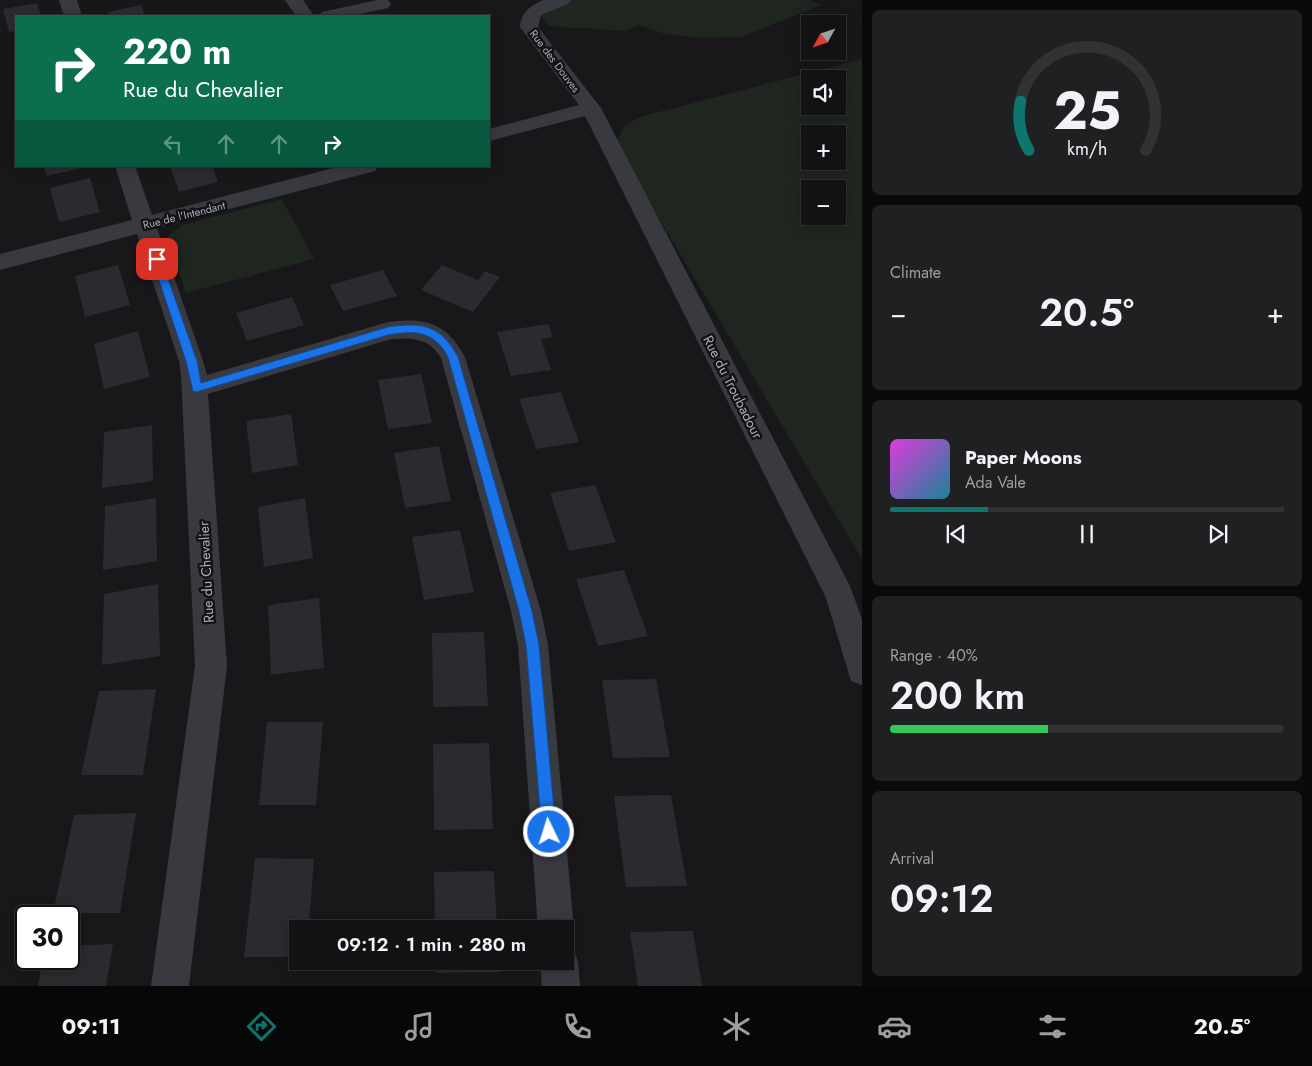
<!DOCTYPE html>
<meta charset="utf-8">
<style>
:root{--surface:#121214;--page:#1f2022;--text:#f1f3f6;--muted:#9c9ea0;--line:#313234;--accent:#0f766e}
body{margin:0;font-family:Jost,sans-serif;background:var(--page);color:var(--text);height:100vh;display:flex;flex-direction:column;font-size:19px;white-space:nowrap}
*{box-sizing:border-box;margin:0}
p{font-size:16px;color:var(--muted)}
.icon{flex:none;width:28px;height:28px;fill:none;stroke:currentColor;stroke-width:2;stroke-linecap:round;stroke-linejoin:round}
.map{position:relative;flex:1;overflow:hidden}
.details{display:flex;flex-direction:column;gap:10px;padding:10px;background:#0a0a0b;width:450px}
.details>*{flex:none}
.top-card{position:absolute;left:15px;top:15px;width:475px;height:152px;border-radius:0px;box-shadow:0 2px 12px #0003,0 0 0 1px var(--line);background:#0b6e4f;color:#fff;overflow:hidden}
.needle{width:32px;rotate:230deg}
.buttons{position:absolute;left:801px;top:15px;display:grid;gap:10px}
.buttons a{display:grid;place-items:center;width:45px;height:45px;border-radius:0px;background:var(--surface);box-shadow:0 2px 12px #0003,0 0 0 1px var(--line);font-size:25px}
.speed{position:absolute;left:15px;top:905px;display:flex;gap:10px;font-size:25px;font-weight:700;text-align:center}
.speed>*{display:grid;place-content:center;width:65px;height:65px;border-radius:50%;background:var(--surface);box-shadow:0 2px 12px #0003,0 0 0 1px var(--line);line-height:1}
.speed .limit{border:2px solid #111;border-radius:8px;background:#fff;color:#111}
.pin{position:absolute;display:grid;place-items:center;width:42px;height:42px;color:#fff;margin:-21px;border-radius:10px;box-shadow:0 2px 8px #0006}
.me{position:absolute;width:55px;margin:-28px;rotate:356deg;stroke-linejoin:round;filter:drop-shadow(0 0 4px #0008)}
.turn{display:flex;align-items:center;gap:18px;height:105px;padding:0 25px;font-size:22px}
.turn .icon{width:65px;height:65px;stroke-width:2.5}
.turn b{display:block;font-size:35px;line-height:42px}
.lanes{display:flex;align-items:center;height:48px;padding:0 25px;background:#0003;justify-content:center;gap:25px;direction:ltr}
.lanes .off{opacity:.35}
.big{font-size:38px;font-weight:600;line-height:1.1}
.details .tile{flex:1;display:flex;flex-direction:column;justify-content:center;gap:8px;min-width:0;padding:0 18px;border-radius:8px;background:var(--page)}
.details .dial{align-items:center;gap:0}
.dial svg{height:130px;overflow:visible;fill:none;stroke:var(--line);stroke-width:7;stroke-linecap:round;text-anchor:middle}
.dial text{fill:var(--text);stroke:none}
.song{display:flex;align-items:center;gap:15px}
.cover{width:60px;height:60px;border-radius:8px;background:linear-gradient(135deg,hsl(300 70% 55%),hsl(190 70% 35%))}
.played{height:5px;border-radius:2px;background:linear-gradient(90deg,var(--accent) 25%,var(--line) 25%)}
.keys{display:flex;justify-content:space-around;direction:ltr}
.heat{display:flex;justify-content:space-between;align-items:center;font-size:28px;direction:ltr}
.charge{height:8px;border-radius:4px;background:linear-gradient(90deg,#34c759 40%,var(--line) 0)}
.trip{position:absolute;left:289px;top:920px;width:285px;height:50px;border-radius:0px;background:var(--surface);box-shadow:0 2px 12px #0003,0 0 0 1px var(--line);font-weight:600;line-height:50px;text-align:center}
.dock{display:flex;height:80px;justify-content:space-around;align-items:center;background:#070708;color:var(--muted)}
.dock .icon{width:35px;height:35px}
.dock .on{color:var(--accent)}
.dock b{font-size:22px;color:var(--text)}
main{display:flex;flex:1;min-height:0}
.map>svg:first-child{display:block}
</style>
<main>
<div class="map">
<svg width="862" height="986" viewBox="0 0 862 986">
<rect width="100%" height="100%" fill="#18181b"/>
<path fill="#1e261f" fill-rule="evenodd" d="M540 0H809L821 5 741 37 699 38 665 34 639 25 625 31 548 26 539 13Z
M862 59V559L615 145 623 128 639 117ZM810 79H838V106H810ZM810 134H838V161H810ZM810 189H838V216H810Z
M282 199 314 259 186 293 169 243 168 236 182 225Z"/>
<path fill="#2b2b2f" d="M37 3 41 16H16V31L9 32 3 9Z
M141 5 145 16H110L108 12Z
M44 166H85L86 167 47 176Z
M170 166H212L218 182 179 192Z
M90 178 100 212 59 222 50 188Z
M118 265 130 305 85 317 75 276Z
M442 265 478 280 485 271 500 277 473 312 421 290Z
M383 270 397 296 343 311 330 285Z
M292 297 304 325 247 341 236 313Z
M548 324 553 337 541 339 551 370 511 376 497 332Z
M138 331 150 377 104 389 94 344Z
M421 374 432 423 388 429 378 380Z
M561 392 579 442 536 449 519 399Z
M291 414 298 465 252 473 246 421Z
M152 425 153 481 102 488 104 432Z
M439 446 451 501 405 508 394 453Z
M595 485 616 542 569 551 550 493Z
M156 498 157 561 103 570 105 506Z
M305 498 313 558 264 567 258 507Z
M460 530 474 592 424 600 412 537Z
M624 570 648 636 598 646 576 579Z
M158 584 160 656 102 665 104 594Z
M319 598 324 668 271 675 268 605Z
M484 632 488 706 433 707 432 633Z
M656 679 670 757 613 758 602 680Z
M156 689 143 775H81L99 691Z
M267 722H323L316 805H259Z
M489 743 493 829 434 830 433 744Z
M671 795 687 886 626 887 614 796Z
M136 813 120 913H53L74 815Z
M255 858 314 859 309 925H327V929H298V957H244Z
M494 871 497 929H435L434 872Z
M693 931 702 986H638L630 932Z
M113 944 106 986H38L43 959H69V946Z
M435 961H499L500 972 436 973Z"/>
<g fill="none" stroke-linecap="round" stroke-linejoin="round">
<path fill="#393a40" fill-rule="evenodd" d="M59 0H77L82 16H64Z
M285 0H303L314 16H296Z
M377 0H388L391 4 388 8 350 16H319L322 12Z
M544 0H571L568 4 541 15 538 27 601 108 850 586 862 619V685L851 681 826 598 585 116 489 141V129L579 105 520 27C521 12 531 5 544 0Z
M115 166H135L152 215 341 166H378L375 171 157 228 203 361 207 375 388 322C425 317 447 323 465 357L541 611 548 645 574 929 569 942 565 944V929H538L518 645 511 611 441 358C428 337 411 337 388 340L208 394 227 666 189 986H151L195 666 181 375 179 361 137 234 0 270V254L132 220Z
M565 945 572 948 578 961 580 986H542L540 961H565Z"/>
</g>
<path fill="#1a73e8" stroke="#114b97" d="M157 255 161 259 197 361 201 383 388 327C422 322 441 325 458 357L532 611 539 645 556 832 554 837 549 839 544 837 542 832 526 645 519 611 448 357C435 331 414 330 388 335L196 392 193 391 186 361 152 259Z"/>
<g text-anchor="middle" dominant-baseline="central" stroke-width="5" stroke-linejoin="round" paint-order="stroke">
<g font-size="11" fill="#aaafbb" stroke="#131316">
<text transform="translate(555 61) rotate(53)">Rue des Douves</text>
<text transform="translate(184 215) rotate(-14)">Rue de l'Intendant</text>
</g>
<g font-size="14" fill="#aaafbb" stroke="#131316">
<text transform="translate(733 387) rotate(63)">Rue du Troubadour</text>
<text transform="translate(206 572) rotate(-93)">Rue du Chevalier</text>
</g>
</g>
</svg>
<div class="buttons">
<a><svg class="needle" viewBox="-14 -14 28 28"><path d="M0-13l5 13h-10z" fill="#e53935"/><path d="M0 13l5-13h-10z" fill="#9c9ea0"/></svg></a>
<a><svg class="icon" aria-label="sound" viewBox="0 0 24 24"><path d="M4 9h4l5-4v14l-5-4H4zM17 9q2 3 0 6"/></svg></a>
<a>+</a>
<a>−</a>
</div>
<div class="speed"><div class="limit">30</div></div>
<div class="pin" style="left:157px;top:259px;background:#d93025"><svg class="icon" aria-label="arrive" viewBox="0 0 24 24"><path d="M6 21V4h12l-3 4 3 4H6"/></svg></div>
<svg class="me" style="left:549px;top:832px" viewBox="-20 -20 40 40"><circle r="17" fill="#1a73e8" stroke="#fff" stroke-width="3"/><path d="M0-11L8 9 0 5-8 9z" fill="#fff"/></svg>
<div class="trip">09:12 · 1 min · 280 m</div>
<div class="top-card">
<div class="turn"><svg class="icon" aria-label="right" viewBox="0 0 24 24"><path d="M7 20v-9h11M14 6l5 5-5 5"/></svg><div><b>220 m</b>Rue du Chevalier</div></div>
<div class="lanes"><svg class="icon off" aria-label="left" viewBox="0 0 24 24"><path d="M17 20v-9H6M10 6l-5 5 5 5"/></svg><svg class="icon off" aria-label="ahead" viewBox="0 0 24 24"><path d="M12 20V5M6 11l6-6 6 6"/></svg><svg class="icon off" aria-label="ahead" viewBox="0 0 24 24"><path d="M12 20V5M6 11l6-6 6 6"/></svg><svg class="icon" aria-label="right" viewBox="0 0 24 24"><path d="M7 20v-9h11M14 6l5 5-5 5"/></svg></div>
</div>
</div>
<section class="details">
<div class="tile dial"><svg viewBox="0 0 100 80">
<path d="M14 69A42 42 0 1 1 86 69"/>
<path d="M14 69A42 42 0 0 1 9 39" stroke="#0f766e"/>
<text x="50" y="56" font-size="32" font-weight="700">25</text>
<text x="50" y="72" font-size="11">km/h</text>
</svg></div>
<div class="tile"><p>Climate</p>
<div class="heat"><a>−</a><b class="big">20.5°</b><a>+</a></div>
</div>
<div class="tile">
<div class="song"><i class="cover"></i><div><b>Paper Moons</b><p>Ada Vale</p></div></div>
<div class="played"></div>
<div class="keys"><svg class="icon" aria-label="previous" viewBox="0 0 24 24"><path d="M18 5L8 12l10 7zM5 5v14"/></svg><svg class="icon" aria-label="pause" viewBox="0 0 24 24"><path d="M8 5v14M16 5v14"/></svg><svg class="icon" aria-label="next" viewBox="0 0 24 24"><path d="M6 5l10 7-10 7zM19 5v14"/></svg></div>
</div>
<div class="tile"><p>Range · 40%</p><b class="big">200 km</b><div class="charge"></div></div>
<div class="tile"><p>Arrival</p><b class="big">09:12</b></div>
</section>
</main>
<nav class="dock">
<b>09:11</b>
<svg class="icon on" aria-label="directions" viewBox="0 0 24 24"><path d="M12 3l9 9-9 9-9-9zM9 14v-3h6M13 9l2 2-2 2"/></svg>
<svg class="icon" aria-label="music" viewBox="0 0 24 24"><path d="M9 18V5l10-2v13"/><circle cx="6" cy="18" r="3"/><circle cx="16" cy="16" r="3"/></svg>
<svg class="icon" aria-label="phone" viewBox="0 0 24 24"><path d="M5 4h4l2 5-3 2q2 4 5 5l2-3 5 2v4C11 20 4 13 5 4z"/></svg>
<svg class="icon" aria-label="climate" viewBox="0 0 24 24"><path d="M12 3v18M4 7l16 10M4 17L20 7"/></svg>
<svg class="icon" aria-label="car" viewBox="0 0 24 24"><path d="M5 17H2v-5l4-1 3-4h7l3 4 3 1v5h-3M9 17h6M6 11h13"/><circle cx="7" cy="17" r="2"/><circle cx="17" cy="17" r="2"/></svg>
<svg class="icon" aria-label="filters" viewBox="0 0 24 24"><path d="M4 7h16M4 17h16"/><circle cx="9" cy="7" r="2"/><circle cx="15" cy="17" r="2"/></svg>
<b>20.5°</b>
</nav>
